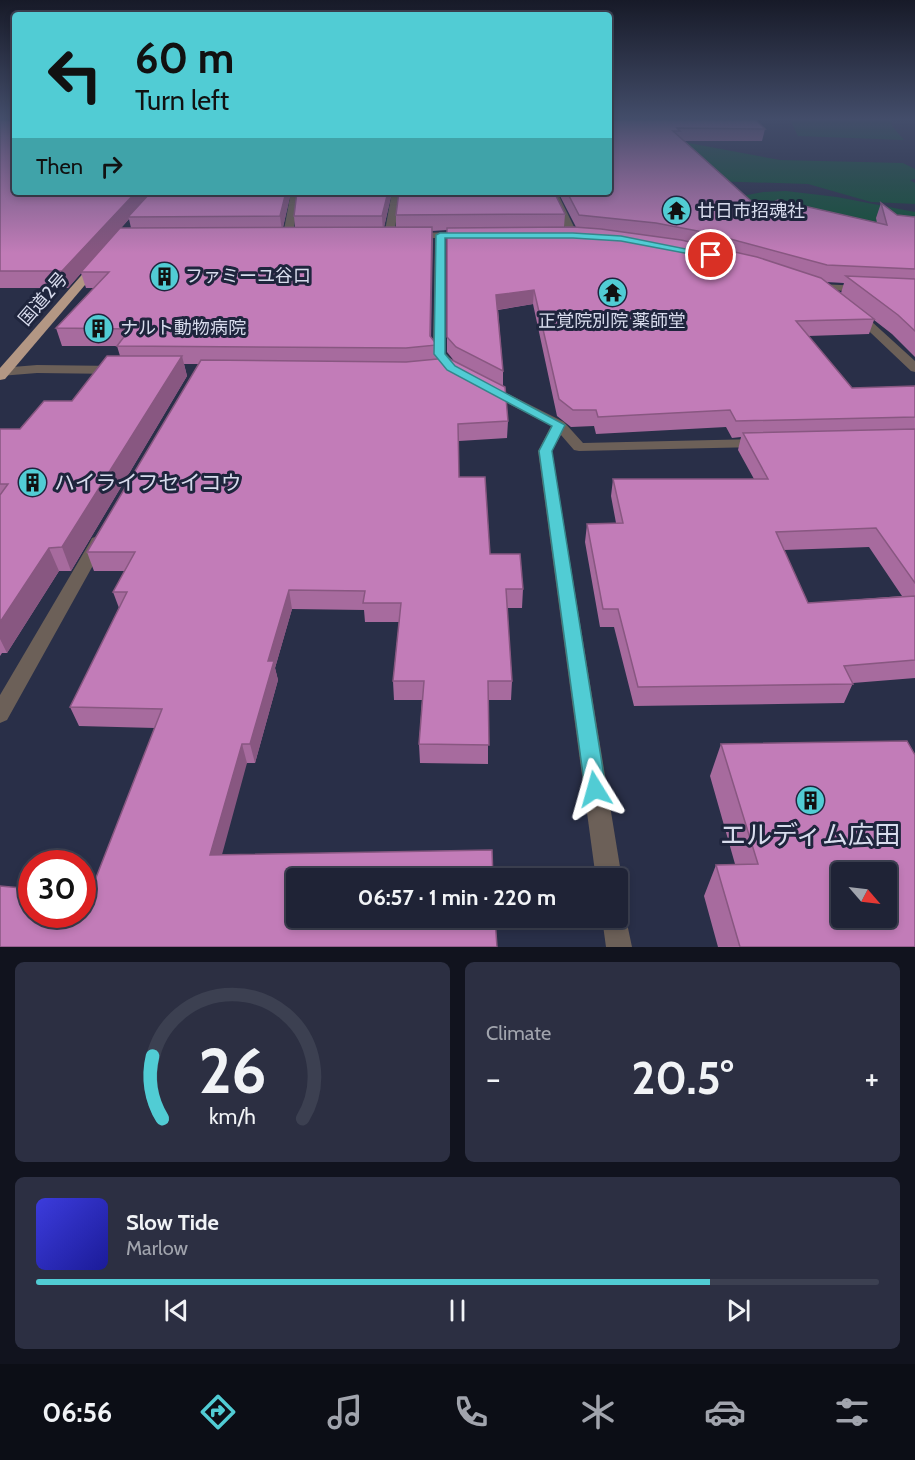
<!DOCTYPE html>
<meta charset="utf-8">
<style>
:root{--surface:#1f2336;--page:#2c2f42;--text:#f1f3f6;--muted:#a1a4ad;--line:#3c4051;--accent:#51ccd4}
body{margin:0;font-family:Cabin,"Noto Sans JP",sans-serif;background:var(--page);color:var(--text);height:100vh;display:flex;flex-direction:column;font-size:22px;white-space:nowrap}
*{box-sizing:border-box;margin:0}
p{font-size:20px;color:var(--muted)}
.icon{flex:none;width:33px;height:33px;fill:none;stroke:currentColor;stroke-width:2;stroke-linecap:round;stroke-linejoin:round}
.map{position:relative;height:947px;overflow:hidden}
.drawer{display:flex;flex-direction:column;gap:15px;padding:15px;background:#11131e;flex:1}
.drawer>*{flex:none}
.hud{position:absolute;left:12px;top:12px;width:600px;height:183px;border-radius:6px;box-shadow:0 3px 9px #0003,0 0 0 2px var(--line);background:#51ccd4;color:#111;overflow:hidden}
.needle{width:39px;rotate:118deg}
.tools{position:absolute;left:831px;top:862px;display:grid;gap:12px}
.tools a{display:grid;place-items:center;width:66px;height:66px;border-radius:6px;background:var(--surface);box-shadow:0 3px 9px #0003,0 0 0 2px var(--line);font-size:30px}
.speed{position:absolute;left:18px;top:850px;display:flex;gap:12px;font-size:30px;font-weight:700;text-align:center}
.speed>*{display:grid;place-content:center;width:78px;height:78px;border-radius:50%;background:var(--surface);box-shadow:0 3px 9px #0003,0 0 0 2px var(--line);line-height:1}
.speed .limit{border:9px solid #d22;background:#fff;color:#111}
.pin{position:absolute;display:grid;place-items:center;width:51px;height:51px;color:#fff;margin:-26px;border:3px solid #fff;border-radius:50%;box-shadow:0 2px 6px #0007}
.me{position:absolute;width:66px;margin:-33px;rotate:352deg;stroke-linejoin:round;filter:drop-shadow(0 0 4px #0008)}
.turn{display:flex;align-items:center;gap:21px;height:126px;padding:0 24px;font-size:27px}
.turn .icon{width:78px;height:78px;stroke-width:2.5}
.turn b{display:block;font-size:42px;line-height:51px}
.then{display:flex;align-items:center;height:57px;padding:0 24px;background:#0003;gap:12px;font-size:22px}
.big{font-size:45px;font-weight:700;line-height:1.1}
.drawer .card{flex:1;display:flex;flex-direction:column;justify-content:center;gap:9px;min-width:0;padding:0 21px;border-radius:9px;background:var(--page)}
.drawer .dial{align-items:center;gap:0}
.dial svg{height:156px;overflow:visible;fill:none;stroke:var(--line);stroke-width:7;stroke-linecap:round;text-anchor:middle}
.dial text{fill:var(--text);stroke:none}
.song{display:flex;align-items:center;gap:18px}
.cover{width:72px;height:72px;border-radius:9px;background:linear-gradient(135deg,hsl(240 70% 55%),hsl(240 70% 35%))}
.played{height:6px;border-radius:3px;background:linear-gradient(90deg,var(--accent) 80%,var(--line) 80%)}
.keys{display:flex;justify-content:space-around;direction:ltr}
.heat{display:flex;justify-content:space-between;align-items:center;font-size:33px;direction:ltr}
.drawer .tiles{flex:1;display:grid;gap:15px;grid-template-columns:1fr 1fr}
.card:last-child{grid-column:span 2}
.trip{position:absolute;left:286px;top:868px;width:342px;height:60px;border-radius:6px;background:var(--surface);box-shadow:0 3px 9px #0003,0 0 0 2px var(--line);font-weight:700;line-height:60px;text-align:center}
.tabs{display:flex;height:96px;justify-content:space-around;align-items:center;background:#0c0e16;color:var(--muted)}
.tabs .icon{width:42px;height:42px}
.tabs .on{color:var(--accent)}
.tabs b{font-size:27px;color:var(--text)}
.map>svg:first-child{display:block}
</style>
<div class="map">
<svg width="915" height="947" viewBox="0 0 915 947">
<rect width="100%" height="100%" fill="#292f48"/>
<path fill="#135038" d="M790 120H891L892 126 904 140 798 136Z
M678 141 780 160 903 163 915 169V179L910 180 915 183V204L871 202 808 184 644 179Z
M786 191 837 197 915 212V231L767 206 740 216 721 200 763 192Z"/>
<g fill="none" stroke-linecap="round" stroke-linejoin="round">
<path fill="#6c6058" fill-rule="evenodd" d="M291 192H299L293 235 288 238 283 235Z
M392 192H400L394 236 389 239 384 236Z
M549 192H557L578 235 576 237 568 235Z
M466 232 469 233V237L445 238V353L463 371 457 375 447 371 433 354 435 238 412 239 407 236 412 233Z
M820 284 861 286 866 289 861 292 816 289V285Z
M856 310 860 311 915 361V372L911 371 852 315 850 313Z
M37 365 117 366 123 370 117 374 37 373 0 376V368Z
M489 384 564 422 583 443 758 439 765 443 758 447 579 451 574 450 561 435 552 451 622 879 618 887V879H596L538 451 551 426 484 391 483 388Z
M98 536 104 538 106 542 7 720 0 723V695L90 542 92 538Z
M618 906 624 909 632 947H606L602 918H618Z"/>
<path fill="#b39784" fill-rule="evenodd" d="M98 260 103 263 102 265 5 379 0 380V368L94 261Z"/>
</g>
<path fill="#a76b9e" fill-rule="evenodd" d="M0 120 15 192H291L283 227H295L294 216 392 192 384 227H396V215L565 214 564 227H576L558 192H609V120L765 129 762 141H683L760 209 877 223 876 218 881 203 897 215 915 217V357L892 334 874 320 869 334 808 336 852 388 915 386V678L853 683 844 703 634 706 614 627H600L585 542 587 524 616 523 611 496 613 479H754L738 450 741 437 732 438 726 427 596 434 594 426 571 427 557 416 533 304 498 310 503 371V386L508 421 507 438 459 441V477L490 554 523 589 522 608H507L512 681 511 700H488V764L420 763 419 744 422 700H394L393 681 399 622H365L364 610 292 609 275 668 278 680 255 763H247L90 893 155 728 79 726 70 707 119 608 113 592 125 571H94L87 552 199 364H184L187 376 71 571H59L7 653H2L0 656V429H20L72 401 120 356 117 346H62L56 328 94 288H86L81 273 68 288H0ZM129 219 131 228H121ZM447 230V352L455 362 437 359V345L431 337 432 231ZM826 282 844 283 841 293ZM869 547 902 596 808 603 784 550Z
M721 744 915 947H718L704 896 716 865 735 864 710 776Z"/>
<path fill="#885781" d="M136 192H153L128 217 129 219 68 288 62 271Z
M286 192H291L282 232 280 216Z
M388 192H392L383 232 382 216Z
M432 227 433 241 431 346Z
M534 290 533 304 496 310V295Z
M182 356 187 376 71 571 62 547Z
M49 548 59 571 7 653 0 639V622Z
M289 590 292 609 275 668 278 680 255 763 250 744 268 661Z
M242 744 247 763 217 873 210 855Z"/>
<path fill="#c27cb8" stroke="#885781" stroke-width="1.5" fill-rule="evenodd" d="M0 120H15V192H136L62 271H0Z
M609 120H756L765 129 677 128 680 131H673L760 209 778 200 887 225 881 203 897 215 915 217V269L827 265 708 233 656 223 579 215 567 192H609Z
M151 192H286L280 216 128 217Z
M297 192H388L382 216H294Z
M399 192H554L565 214 396 215Z
M432 227 430 336 437 345 406 348 117 346 130 329 56 328 109 272H81L120 228Z
M574 227 601 229 681 240 757 257 821 278 874 319 796 321 852 388 915 386V417L736 421 730 410 598 417 596 410H573L559 399 534 290 496 295 503 371 456 347 447 337V228Z
M846 276 915 279V331L898 315Z
M107 356H182L62 547 49 548 0 622V495L8 484H0V429H20L44 401H72Z
M448 358 505 387 508 421 458 424 459 477H485L490 554H520L523 589H506L512 681H488L489 745 419 744 424 681H393L401 603H363L365 591 289 590 268 661H274L250 744H242L210 855 492 850 493 879H297V918H495L497 947H0V886L32 889V915H82V893H90L162 709 70 707 127 592H113L135 552H87L201 360 406 362Z
M915 429V583L876 528 776 532 808 603 915 596V660L844 666 853 684 638 687 618 609H603L587 524 623 523 613 479H768L743 433Z
M907 741 915 755V947H740L716 865 758 864 721 744ZM842 873H886V918H842Z"/>
<linearGradient id="sky" x2="0" y2="1"><stop stop-color="#171a28"/><stop offset="0.47" stop-color="#434d6a"/><stop offset="1" stop-color="#434d6a" stop-opacity="0"/></linearGradient>
<rect width="915" height="253" fill="url(#sky)"/>
<path fill="#51ccd4" stroke="#35858a" stroke-width="1.5" d="M440 233H573L621 236 716 255 711 258 621 241 573 238H445V354L455 366 565 425 552 451 606 789 603 796 595 798 588 796 585 789 539 451 552 426 447 370 434 354 436 235Z"/>
<defs>
<symbol id="temple-disc" viewBox="-11 -11 22 22"><circle r="9.5" fill="#51ccd4" stroke="#1f253d"/><path d="M0-6L5-2H3V0L6.5 2.5H4V6H1.5V3h-3V6H-4V2.5H-6.5L-3 0V-2H-5Z" fill="#111"/></symbol>
<symbol id="building-disc" viewBox="-11 -11 22 22"><circle r="9.5" fill="#51ccd4" stroke="#1f253d"/><path d="M-4-6H4V6H1V3H-1V6H-4ZM-2.5-4.3h1.7v1.8h-1.7ZM.8-4.3h1.7v1.8H.8ZM-2.5-1h1.7V.8h-1.7ZM.8-1h1.7V.8H.8Z" fill="#111"/></symbol>
</defs>
<g fill-rule="evenodd">
<use href="#temple-disc" x="660" y="194" width="33" height="33"/>
<use href="#building-disc" x="148" y="260" width="33" height="33"/>
<use href="#temple-disc" x="596" y="276" width="33" height="33"/>
<use href="#building-disc" x="82" y="312" width="33" height="33"/>
<use href="#building-disc" x="16" y="466" width="33" height="33"/>
<use href="#building-disc" x="794" y="784" width="33" height="33"/>
</g>
<g text-anchor="middle" dominant-baseline="central" stroke-width="6" stroke-linejoin="round" paint-order="stroke">
<g font-size="18" fill="#d8dced" stroke="#1f253d" text-anchor="start">
<text x="697" y="211">廿日市招魂社</text>
<text x="185" y="276">ファミーユ谷口</text>
<text x="612" y="321" text-anchor="middle">正覚院別院 薬師堂</text>
<text x="120" y="328">ナルト動物病院</text>
</g>
<g font-size="18" fill="#d8dced" stroke="#1f253d">
<text transform="translate(43 299) rotate(-49)">国道2号</text>
</g>
<g font-size="21" fill="#d8dced" stroke="#1f253d" text-anchor="start">
<text x="54" y="482">ハイライフセイコウ</text>
</g>
<g font-size="26" fill="#d8dced" stroke="#1f253d">
<text x="810" y="835">エルディム広田</text>
</g>
</g>
</svg>
<div class="tools">
<a><svg class="needle" viewBox="-14 -14 28 28"><path d="M0-13l5 13h-10z" fill="#e53935"/><path d="M0 13l5-13h-10z" fill="#a1a4ad"/></svg></a>
</div>
<div class="speed"><div class="limit">30</div></div>
<div class="pin" style="left:711px;top:255px;background:#d93025"><svg class="icon" aria-label="arrive" viewBox="0 0 24 24"><path d="M6 21V4h12l-3 4 3 4H6"/></svg></div>
<svg class="me" style="left:595px;top:789px" viewBox="-20 -20 40 40"><path d="M0-17L14 15 0 8-14 15z" fill="#51ccd4" stroke="#fff" stroke-width="4"/></svg>
<div class="trip">06:57 · 1 min · 220 m</div>
<div class="hud">
<div class="turn"><svg class="icon" aria-label="left" viewBox="0 0 24 24"><path d="M17 20v-9H6M10 6l-5 5 5 5"/></svg><div><b>60 m</b>Turn left</div></div>
<div class="then">Then<svg class="icon" aria-label="right" viewBox="0 0 24 24"><path d="M7 20v-9h11M14 6l5 5-5 5"/></svg></div>
</div>
</div>
<section class="drawer">
<div class="tiles">
<div class="card dial"><svg viewBox="0 0 100 80">
<path d="M14 69A42 42 0 1 1 86 69"/>
<path d="M14 69A42 42 0 0 1 9 37" stroke="#51ccd4"/>
<text x="50" y="56" font-size="32" font-weight="700">26</text>
<text x="50" y="72" font-size="11">km/h</text>
</svg></div>
<div class="card"><p>Climate</p>
<div class="heat"><a>−</a><b class="big">20.5°</b><a>+</a></div>
</div>
<div class="card">
<div class="song"><i class="cover"></i><div><b>Slow Tide</b><p>Marlow</p></div></div>
<div class="played"></div>
<div class="keys"><svg class="icon" aria-label="previous" viewBox="0 0 24 24"><path d="M18 5L8 12l10 7zM5 5v14"/></svg><svg class="icon" aria-label="pause" viewBox="0 0 24 24"><path d="M8 5v14M16 5v14"/></svg><svg class="icon" aria-label="next" viewBox="0 0 24 24"><path d="M6 5l10 7-10 7zM19 5v14"/></svg></div>
</div>
</div>
</section>
<nav class="tabs">
<b>06:56</b>
<svg class="icon on" aria-label="directions" viewBox="0 0 24 24"><path d="M12 3l9 9-9 9-9-9zM9 14v-3h6M13 9l2 2-2 2"/></svg>
<svg class="icon" aria-label="music" viewBox="0 0 24 24"><path d="M9 18V5l10-2v13"/><circle cx="6" cy="18" r="3"/><circle cx="16" cy="16" r="3"/></svg>
<svg class="icon" aria-label="phone" viewBox="0 0 24 24"><path d="M5 4h4l2 5-3 2q2 4 5 5l2-3 5 2v4C11 20 4 13 5 4z"/></svg>
<svg class="icon" aria-label="climate" viewBox="0 0 24 24"><path d="M12 3v18M4 7l16 10M4 17L20 7"/></svg>
<svg class="icon" aria-label="car" viewBox="0 0 24 24"><path d="M5 17H2v-5l4-1 3-4h7l3 4 3 1v5h-3M9 17h6M6 11h13"/><circle cx="7" cy="17" r="2"/><circle cx="17" cy="17" r="2"/></svg>
<svg class="icon" aria-label="filters" viewBox="0 0 24 24"><path d="M4 7h16M4 17h16"/><circle cx="9" cy="7" r="2"/><circle cx="15" cy="17" r="2"/></svg>
</nav>
